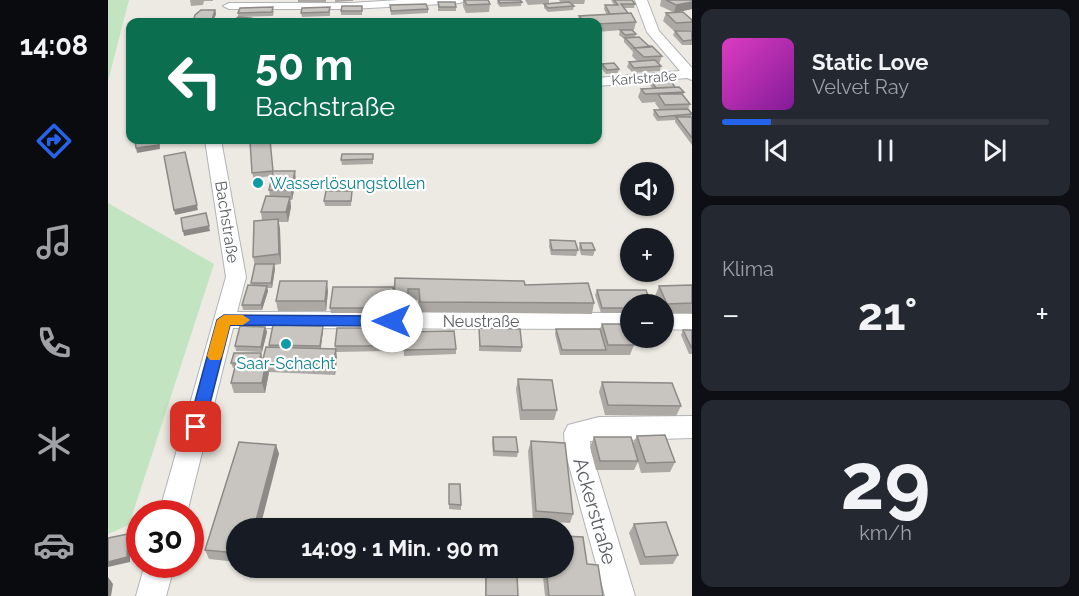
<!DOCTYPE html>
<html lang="de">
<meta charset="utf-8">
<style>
:root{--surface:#171b24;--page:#242831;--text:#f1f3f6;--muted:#9ea1a6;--line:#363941;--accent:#2563eb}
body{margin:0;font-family:Raleway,sans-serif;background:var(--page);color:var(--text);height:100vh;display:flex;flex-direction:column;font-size:22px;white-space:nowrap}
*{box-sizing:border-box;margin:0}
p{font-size:20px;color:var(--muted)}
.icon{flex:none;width:33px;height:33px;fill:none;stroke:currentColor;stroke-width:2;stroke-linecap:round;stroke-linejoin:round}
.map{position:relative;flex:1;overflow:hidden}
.panel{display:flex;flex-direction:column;gap:9px;padding:9px;background:#0d0f14;width:387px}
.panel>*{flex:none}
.banner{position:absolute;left:18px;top:18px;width:476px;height:126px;border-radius:12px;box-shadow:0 2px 4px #0004;background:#0b6e4f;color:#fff;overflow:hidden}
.tools{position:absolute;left:512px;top:162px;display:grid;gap:12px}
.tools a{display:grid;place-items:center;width:54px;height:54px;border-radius:50%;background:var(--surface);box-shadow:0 2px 4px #0004;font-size:30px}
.speed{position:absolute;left:18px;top:500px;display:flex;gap:12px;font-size:30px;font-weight:700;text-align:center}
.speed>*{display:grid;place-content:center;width:78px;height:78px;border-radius:50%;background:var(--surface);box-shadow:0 2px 4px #0004;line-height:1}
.speed .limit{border:9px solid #d22;background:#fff;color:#111}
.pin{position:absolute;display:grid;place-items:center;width:51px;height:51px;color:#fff;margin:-26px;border-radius:12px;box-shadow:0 3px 9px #0006}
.me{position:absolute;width:66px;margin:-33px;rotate:270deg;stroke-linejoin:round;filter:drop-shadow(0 0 4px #0008)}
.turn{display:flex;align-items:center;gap:21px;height:126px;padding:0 30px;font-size:27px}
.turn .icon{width:78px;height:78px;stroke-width:2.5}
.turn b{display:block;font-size:42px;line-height:51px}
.big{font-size:45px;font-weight:700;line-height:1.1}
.panel .tile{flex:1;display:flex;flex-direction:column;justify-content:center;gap:9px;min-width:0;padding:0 21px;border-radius:12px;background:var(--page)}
.panel .dial{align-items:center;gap:0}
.dial b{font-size:78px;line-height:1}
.song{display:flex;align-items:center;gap:18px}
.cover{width:72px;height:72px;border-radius:9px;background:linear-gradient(135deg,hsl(310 70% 55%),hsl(290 70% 35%))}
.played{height:6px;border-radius:3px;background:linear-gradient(90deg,var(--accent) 15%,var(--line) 15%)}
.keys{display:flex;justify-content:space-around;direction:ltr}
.heat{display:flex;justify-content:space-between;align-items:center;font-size:33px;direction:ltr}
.trip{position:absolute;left:118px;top:518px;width:348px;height:60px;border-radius:30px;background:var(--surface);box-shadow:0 2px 4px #0004;font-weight:700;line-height:60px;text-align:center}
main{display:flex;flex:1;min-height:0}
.dock{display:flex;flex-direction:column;width:108px;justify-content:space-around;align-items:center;background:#090b0e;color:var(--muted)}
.dock .icon{width:42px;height:42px}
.dock .active{color:var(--accent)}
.dock b{font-size:27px;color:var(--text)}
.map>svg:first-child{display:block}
</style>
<main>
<nav class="dock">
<b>14:08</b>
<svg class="icon active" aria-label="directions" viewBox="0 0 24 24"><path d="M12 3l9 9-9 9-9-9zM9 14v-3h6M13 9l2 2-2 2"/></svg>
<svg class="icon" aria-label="music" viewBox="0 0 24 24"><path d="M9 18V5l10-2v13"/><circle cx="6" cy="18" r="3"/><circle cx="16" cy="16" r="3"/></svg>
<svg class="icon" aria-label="phone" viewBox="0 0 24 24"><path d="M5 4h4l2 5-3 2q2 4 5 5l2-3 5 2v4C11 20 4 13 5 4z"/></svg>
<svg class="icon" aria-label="climate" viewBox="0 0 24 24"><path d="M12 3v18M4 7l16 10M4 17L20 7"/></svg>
<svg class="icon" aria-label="car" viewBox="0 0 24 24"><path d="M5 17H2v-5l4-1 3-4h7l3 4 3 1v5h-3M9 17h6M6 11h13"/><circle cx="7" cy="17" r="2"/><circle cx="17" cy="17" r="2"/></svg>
</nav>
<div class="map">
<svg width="584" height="596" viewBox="0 0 584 596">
<rect width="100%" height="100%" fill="#edeae3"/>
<path fill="#c3e4c0" d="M0 0H21L0 81Z
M0 203 106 264 21 525 0 534Z"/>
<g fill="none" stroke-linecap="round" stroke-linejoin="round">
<defs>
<path id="street" d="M291 0H358L352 3 243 9H121L115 6 121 3H243Z
M527 0H539L551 31 584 68V80L579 78 489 86V78L572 71 539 32Z
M97 140H113L138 277 129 312 522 313V329L125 328 79 513H51L118 277Z
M555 313 584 314V330L555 329Z
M584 416V438L482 441 483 451 527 596H497L457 451 456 433 460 425 491 417Z
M37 564H67L58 596H28Z"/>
</defs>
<use href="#street" stroke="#b0b4b8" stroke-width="2"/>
<use href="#street" fill="#fff" fill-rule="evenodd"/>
</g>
<path fill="#aca9a5" d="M82 0H105V1H96L95 5 83 6Z
M190 0H218V2H190Z
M227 0H245V1L227 2Z
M355 0H380L382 4 381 12 358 13 355 6Z
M390 0H412L414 2 413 6 392 7 389 3Z
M417 0H441V3L452 2 451 0H477L476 4H464L466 6 465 10 440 12 436 8V4L420 5Z
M503 0H524L527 4 526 8H516L520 13 528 22 526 30H524L528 34 527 37 554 56 551 64 553 66 552 71 525 73 519 67 521 62H530L524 56 525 52 516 42V39L511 35 512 30H514L489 32V22H469L471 16 499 15 496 9 497 5H506Z
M553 0H584V9L569 12 584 20V30L566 31 555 21 558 13 565 12 552 6Z
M330 2 348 7V11H330Z
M282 5 320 9V13L283 15Z
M254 6V15H233V11Z
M222 7V16L194 17 193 13Z
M107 10 108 14 105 22H85V21Z
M166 11 165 16 134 17 143 22H124L130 17V13Z
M567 31H584V45H574L565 35Z
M494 64 511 69 510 73 498 74 493 68Z
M541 78 567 87 576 92 575 95 582 104 580 109 584 114 583 117H584V145L567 122V120L549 121 545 115 546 110H552L547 103 548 102 534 103 530 97 533 89 544 88 540 82Z
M142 141 165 171 188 181 184 200H182L183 207 180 222H171L172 229 173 264 166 265 167 269 164 288H159L160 291 154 310H135L134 305 144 286 143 283 147 265 145 257 154 220 153 212 162 197 161 190 164 176 145 178Z
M265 154V164L234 165 233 160Z
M244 191 243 206H217L216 201Z
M442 240 470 250 468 256 443 255 441 246Z
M472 243 487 250 485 256 473 255 471 248Z
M287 278 417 285 486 303 484 314 311 312 310 300 300 299 299 310H287Z
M584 285V313L555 314V304H551L547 296 551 286Z
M285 287 284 313H223L222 308Z
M489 290 522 304V313H493L487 295Z
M220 291 218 311H170L168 301Z
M494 324 526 345 522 355H452L447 334 448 329H492Z
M215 326V331L213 348 227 349V346L278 328V351L228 352 229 359 227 375 161 372 157 393H126L123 383 127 368H125L123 363 153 353 154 363 161 347V345Z
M157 327 159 332 154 352 128 351 127 346Z
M371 328 414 347 413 352 371 351Z
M575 330H584V354H581L573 335Z
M295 332 348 349V354L296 356Z
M410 379 449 410 446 420H412L408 389Z
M494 382 573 406 568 416 497 415 491 392Z
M529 436 567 462 562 472 533 473 530 462 526 470H488L482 447 486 437 525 443Z
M385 437 410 452 409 457 385 456 384 442Z
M423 441 465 514 462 523 425 521 420 451Z
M168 445 171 454 129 528V562L101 559 97 550Z
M341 484 353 505V510L341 509Z
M526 524 570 555 565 564 532 565 521 533Z
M479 564 495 596H437L434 567H456Z
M378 572 410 596H377V577Z"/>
<path fill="#8c8a86" d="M584 1V9L566 13 568 5Z
M107 10 108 14 105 22 104 20Z
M50 140H56H51L52 149 29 153 28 148Z
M77 152 90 210 67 215 66 210Z
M187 171 188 181 184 200 183 190Z
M182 197 183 207 180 222 178 212Z
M98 213 102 231 76 236 75 231Z
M170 219 172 229 173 264 171 254Z
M166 264 167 269 164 288 163 283Z
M219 281 220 291 218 311 217 301Z
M159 286 160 291 154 310 153 305Z
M215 326V331L212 351V346Z
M157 327 159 332 154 352 153 347Z
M228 349 229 359 227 375 225 364Z
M153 353 154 358 153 368 151 363Z
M158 362 161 372 157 393 154 383Z
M168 445 171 454 152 528H146Z
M20 534 22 538V562L0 567V562Z
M0 577 5 584 3 596H0Z"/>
<path fill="#c8c5c0" stroke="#8c8a86" stroke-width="1.5" d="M356 0H380L382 4 359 5Z
M390 0H412L414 2 392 3Z
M506 0H524L527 4H513L520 13 502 14 497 5H510Z
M558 0H584V2L568 5Z
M330 2H347L348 7H331Z
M461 2 466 6 440 8 436 4Z
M318 4 320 9 283 11 282 5Z
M234 6H254V11H233Z
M165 7 164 12 130 13 132 8Z
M222 7 221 12 193 13 194 8Z
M93 10H107L104 20 85 21 87 15Z
M575 12 584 20V22L568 23 558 13Z
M523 13 528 22 489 24V22H477L471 16Z
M130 17 143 18 138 22H124Z
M512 30H524L528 34 517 35Z
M567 31H584V40L575 41Z
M531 37 542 47 527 48 517 38Z
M544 46 554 56 536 57 526 48Z
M547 60 553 66 526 68 521 62Z
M506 63 511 69 499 70 494 64Z
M541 78H561L567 87 548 88Z
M571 87 576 92 537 94 533 89Z
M550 94H574L582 104 557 105Z
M580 109 584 114 551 117 546 110Z
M568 117H584V138Z
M27 140H50L51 145 28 148Z
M153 140H162L165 171 144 173 142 141Z
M77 152 89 205 66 210 56 156Z
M234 154H265V159L233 160Z
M165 171H187L183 190H161Z
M218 191H244L243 201H216Z
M158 196 182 197 178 212H153Z
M98 213 101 226 75 231 73 218Z
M170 219 171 254 145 257 146 221Z
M442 240 467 241 470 250H444Z
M472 243H484L487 250H474Z
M147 264H166L163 283H143Z
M287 278 416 281 417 285 480 283 486 303 312 302 311 289H300V300H286Z
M172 281H219L217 301H168Z
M140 285 159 286 153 305H134Z
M584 285V303L559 304 551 286Z
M225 287H285L284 308H222Z
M489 290H538L543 304H522V308H494Z
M494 324H519L522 333V338H523L526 345H500Z
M165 325 215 326 212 346 161 345Z
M132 326 157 327 153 347 127 346Z
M229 328H278V346H227Z
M371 328 412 329 414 347 372 346Z
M448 329H492L498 350H454Z
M575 330H584V349Z
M346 331 348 349 296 350 295 332Z
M158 347 228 349 225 364 158 362 154 383H123L128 363H154Z
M126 353H153L151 363H123Z
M410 379 444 380 449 410H414Z
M494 382 564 383 573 406 500 405Z
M557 435 567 462 538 463 529 436Z
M385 437H408L410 452 386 451Z
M486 437H523L530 461H492Z
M423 441 457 443 465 514 428 511Z
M131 442 168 445 146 528H129V553L97 550Z
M341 484H352L353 505 341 504Z
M558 522 570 555 537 557 526 524Z
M20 534 19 557 0 562V538Z
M456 536 475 537 479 564 490 565 495 596H441L438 567H456Z
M378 572 409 575 410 596H378Z"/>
<path fill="#2563eb" stroke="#184099" stroke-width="1.5" d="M116 315 284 316 291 321 284 326 122 325 96 427 94 432 88 434 82 432 80 427 109 320Z"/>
<path fill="#f59e0b" d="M116 315H135L142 320 135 325H122L114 356 112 360H102L99 356 109 320Z"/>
<g fill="#0f9aa8" stroke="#fff" stroke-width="2">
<circle cx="150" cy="183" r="6"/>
<circle cx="178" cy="344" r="6"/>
</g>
<g text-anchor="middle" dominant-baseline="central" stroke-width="4.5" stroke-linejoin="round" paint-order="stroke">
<g font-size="14" fill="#5b5f63" stroke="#fff">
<text transform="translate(536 78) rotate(-4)">Karlstraße</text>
</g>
<g font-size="16" fill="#0d838f" stroke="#fff" text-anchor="start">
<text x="162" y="183">Wasserlösungstollen</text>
<text x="178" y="363" text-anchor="middle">Saar-Schacht</text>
</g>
<g font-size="16" fill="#5b5f63" stroke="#fff">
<text transform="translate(119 222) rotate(81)">Bachstraße</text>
<text x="373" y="321">Neustraße</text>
</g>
<g font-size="20" fill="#5b5f63" stroke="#fff">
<text transform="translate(487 511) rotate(74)">Ackerstraße</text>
</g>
</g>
</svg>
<div class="tools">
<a><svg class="icon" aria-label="sound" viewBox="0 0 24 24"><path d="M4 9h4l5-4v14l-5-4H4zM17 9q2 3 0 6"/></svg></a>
<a>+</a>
<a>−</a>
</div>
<div class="speed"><div class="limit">30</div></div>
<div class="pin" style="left:88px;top:427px;background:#d93025"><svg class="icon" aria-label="arrive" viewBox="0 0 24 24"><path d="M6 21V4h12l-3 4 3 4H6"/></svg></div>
<svg class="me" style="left:284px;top:321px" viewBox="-20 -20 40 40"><circle r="19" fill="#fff"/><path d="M0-13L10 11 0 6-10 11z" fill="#2563eb"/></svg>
<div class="trip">14:09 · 1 Min. · 90 m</div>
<div class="banner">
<div class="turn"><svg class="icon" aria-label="left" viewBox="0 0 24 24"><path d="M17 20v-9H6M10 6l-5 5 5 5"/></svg><div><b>50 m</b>Bachstraße</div></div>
</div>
</div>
<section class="panel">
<div class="tile">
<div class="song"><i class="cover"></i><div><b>Static Love</b><p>Velvet Ray</p></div></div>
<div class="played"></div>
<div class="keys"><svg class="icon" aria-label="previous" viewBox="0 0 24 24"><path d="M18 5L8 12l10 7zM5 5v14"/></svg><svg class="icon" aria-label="pause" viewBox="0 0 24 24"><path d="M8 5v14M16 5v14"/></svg><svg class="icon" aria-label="next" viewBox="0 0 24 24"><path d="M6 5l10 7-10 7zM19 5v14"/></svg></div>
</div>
<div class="tile"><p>Klima</p>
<div class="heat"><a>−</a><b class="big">21°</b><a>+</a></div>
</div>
<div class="tile dial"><b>29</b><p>km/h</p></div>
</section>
</main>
